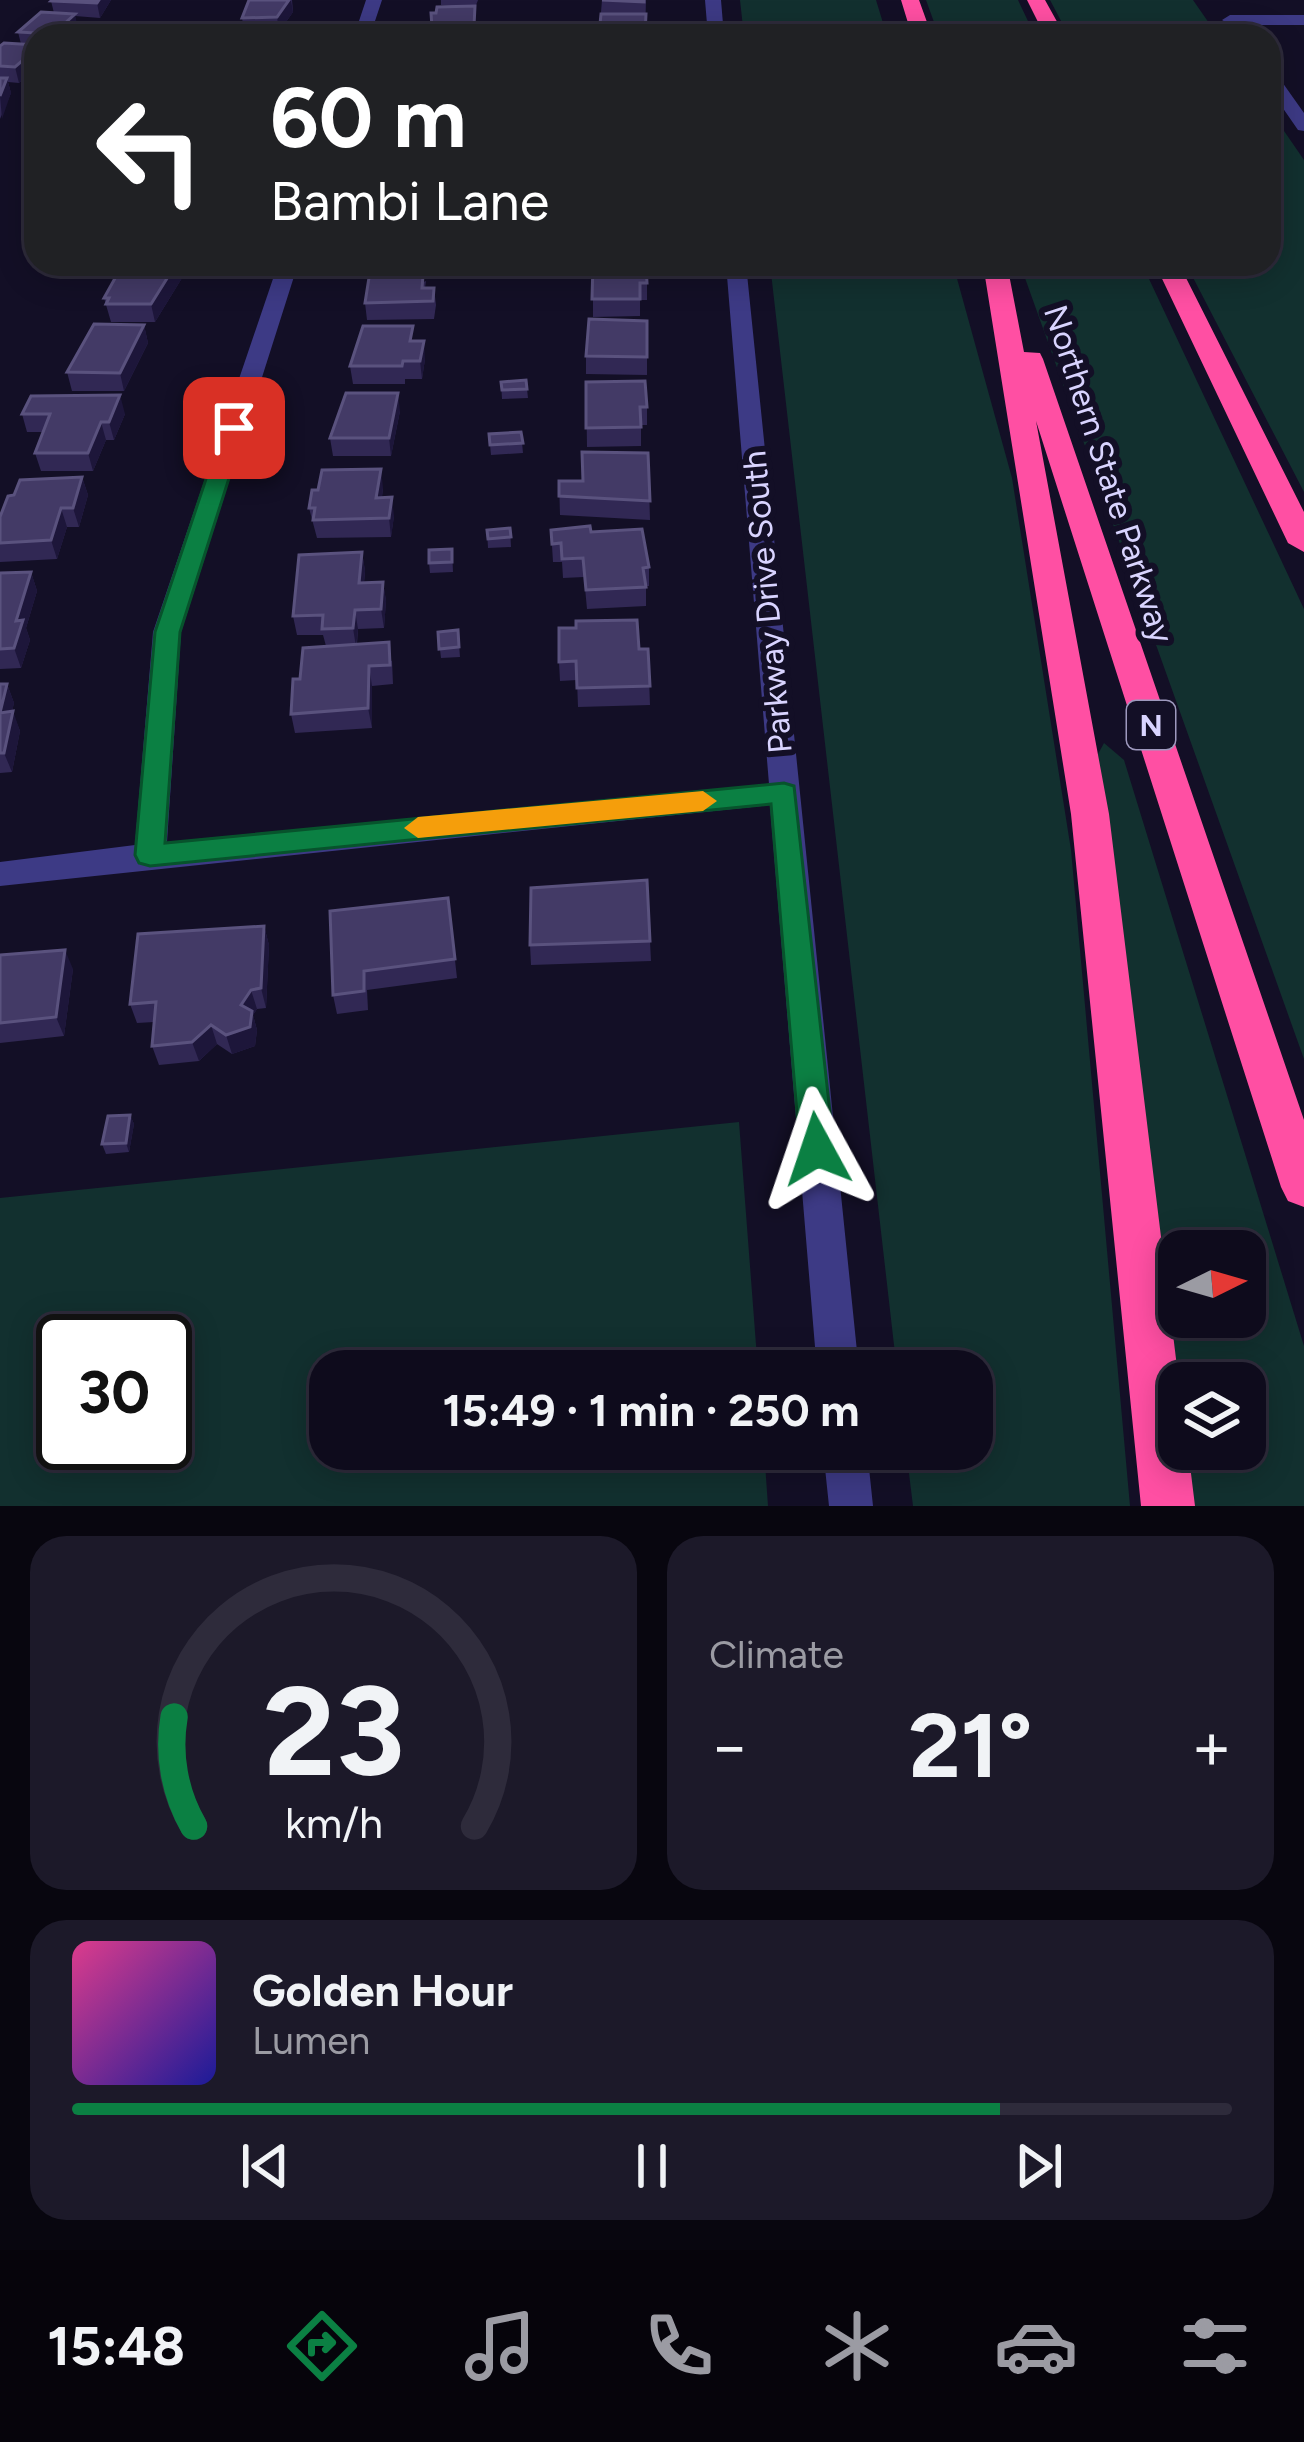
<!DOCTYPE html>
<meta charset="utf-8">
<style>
:root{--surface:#0e0b1c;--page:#1c1929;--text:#f1f3f6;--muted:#9b9ba3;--line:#2e2b3b;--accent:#0b8043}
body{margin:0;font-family:Figtree,sans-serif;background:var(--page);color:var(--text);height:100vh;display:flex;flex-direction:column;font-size:45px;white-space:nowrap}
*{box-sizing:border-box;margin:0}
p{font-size:39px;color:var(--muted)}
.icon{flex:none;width:66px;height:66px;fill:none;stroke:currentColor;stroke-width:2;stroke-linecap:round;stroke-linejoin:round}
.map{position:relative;height:1506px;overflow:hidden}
.details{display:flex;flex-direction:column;gap:30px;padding:30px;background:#08060f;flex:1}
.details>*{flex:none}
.hud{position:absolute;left:24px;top:24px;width:1257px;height:252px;border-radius:36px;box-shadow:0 6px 30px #0003,0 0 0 3px var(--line);background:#202124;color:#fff;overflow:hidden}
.needle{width:78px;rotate:85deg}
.controls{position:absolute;left:1158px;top:1230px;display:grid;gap:24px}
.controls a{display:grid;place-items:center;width:108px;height:108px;border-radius:24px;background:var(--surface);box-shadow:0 6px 30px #0003,0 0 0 3px var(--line);font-size:60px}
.speed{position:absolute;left:36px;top:1314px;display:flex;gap:24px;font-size:60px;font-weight:700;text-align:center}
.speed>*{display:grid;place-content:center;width:156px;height:156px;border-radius:50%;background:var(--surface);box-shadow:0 6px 30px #0003,0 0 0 3px var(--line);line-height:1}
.speed .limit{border:6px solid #111;border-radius:18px;background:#fff;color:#111}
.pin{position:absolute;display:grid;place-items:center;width:102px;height:102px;color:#fff;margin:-51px;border-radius:24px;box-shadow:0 6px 18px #0006}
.me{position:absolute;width:132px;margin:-66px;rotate:355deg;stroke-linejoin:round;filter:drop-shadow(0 0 9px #0008)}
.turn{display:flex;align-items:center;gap:42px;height:252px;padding:0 48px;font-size:54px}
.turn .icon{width:156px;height:156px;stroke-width:2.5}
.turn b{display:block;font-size:84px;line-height:102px}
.big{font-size:90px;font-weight:700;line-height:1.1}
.details .card{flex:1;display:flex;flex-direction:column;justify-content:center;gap:18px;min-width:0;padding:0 42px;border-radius:36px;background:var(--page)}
.details .dial{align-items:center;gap:0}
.dial svg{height:312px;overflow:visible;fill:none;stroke:var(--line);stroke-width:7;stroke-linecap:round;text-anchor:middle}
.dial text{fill:var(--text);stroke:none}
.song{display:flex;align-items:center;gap:36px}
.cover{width:144px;height:144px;border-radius:18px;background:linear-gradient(135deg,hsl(330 70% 55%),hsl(240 70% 35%))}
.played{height:12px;border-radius:6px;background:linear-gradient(90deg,var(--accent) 80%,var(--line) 80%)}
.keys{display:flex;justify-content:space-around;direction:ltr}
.heat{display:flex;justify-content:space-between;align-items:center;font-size:66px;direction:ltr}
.details .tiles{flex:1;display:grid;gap:30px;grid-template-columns:1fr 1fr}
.card:last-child{grid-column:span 2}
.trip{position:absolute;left:309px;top:1350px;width:684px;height:120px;border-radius:36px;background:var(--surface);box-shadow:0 6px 30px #0003,0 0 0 3px var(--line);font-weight:700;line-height:120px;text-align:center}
.menu{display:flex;height:192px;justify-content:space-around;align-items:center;background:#06040b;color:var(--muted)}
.menu .icon{width:84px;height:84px}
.menu .selected{color:var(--accent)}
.menu b{font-size:54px;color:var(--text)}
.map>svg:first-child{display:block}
</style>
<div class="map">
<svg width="1304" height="1506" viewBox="0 0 1304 1506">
<rect width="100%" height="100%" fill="#130f26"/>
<path fill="#12302f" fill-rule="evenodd" d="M740 0H876L887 36H744Z
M926 0H1018L1035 36H939Z
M1050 0H1193L1218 36H1069Z
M1269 109 1304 160V492L1186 264H1269Z
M770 264H953L1012 478 1071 850 1130 1506H913L906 1449H972V1371H897Z
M1020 264H1142L1304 609V1059Z
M1104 743 1124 760 1304 1346V1506H1189L1182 1449H1245V1383H1179L1097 756ZM1179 1251H1245V1317H1179Z
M739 1122 758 1371H330V1449H764L768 1506H0V1198ZM63 1341H165V1443H63Z"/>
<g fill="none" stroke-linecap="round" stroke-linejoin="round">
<path fill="#3d3a85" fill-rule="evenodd" d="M366 0H382L370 36H354Z
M705 0H721L724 36H708Z
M1304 15V25H1230L1222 20 1230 15Z
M1269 71 1275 72 1304 113V131L1298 130 1269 88Z
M278 264H298L181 632 167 842 769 784 726 264H746L859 1371H817L770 805 0 886V862L135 845 153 632Z
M823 1449H867L873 1506H829Z"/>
<path fill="#ff4fa3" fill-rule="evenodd" d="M901 0H919L932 36H912Z
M1027 0H1045L1065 36H1045Z
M983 264H1007L1024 352 1040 353 1043 359 1304 1120V1207L1288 1201 1281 1187 1036 421 1109 814 1179 1383V1449H1188L1195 1506H1141L1071 814Z
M1155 264H1179L1304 512V552L1288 543Z"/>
</g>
<path fill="#312854" d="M111 0 100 18 75 16 78 29 71 36H36V68L19 83 8 82 11 93 0 119V46L21 44 18 32 54 13 51 1Z
M249 0H292L293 12 279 32 244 30 242 18Z
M441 0H478L475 8V36H432L431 13H436L452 6 441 5Z
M602 0H646L645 36H599Z
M593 264 647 283V300H640V316L593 317Z
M182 278 155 322H111L104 298Z
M426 281 425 288H434L436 305 434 319 367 320 365 303Z
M647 321V375L586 374V356Z
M144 325 148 343 124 391H72L67 372Z
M415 341 425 359 422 379H405V384H353L350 366Z
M526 380 528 398 502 399 501 382Z
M586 382 647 407V425H641V446L587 447Z
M400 411 391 456H333L330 438Z
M22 414H125L114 440H106L93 471H41L35 453 43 432H27Z
M521 432 523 453 491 455 489 434Z
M648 453 650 520 560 515 559 481H583Z
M82 477 88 495 79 527H67L57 559 0 562V517L14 495Z
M383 488 382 497 394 516 391 537 317 538 309 508Z
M510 528 511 547 488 548 487 530Z
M551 530 591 532 649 567V586H646V606L587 609 584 577 563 578 562 562H553Z
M452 549 453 572 430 573 429 563Z
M362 552 365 571 364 583 383 582 386 601 384 628 358 629 357 644 392 661 393 684 372 686V728L295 733 291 714 326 646 323 635H297L293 616Z
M31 572 37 591 26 628 30 640 21 668 0 669V573Z
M458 630 460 657 441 658 438 632Z
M639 649H648L650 705 578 707 577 680 560 681 559 662Z
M0 684H7L14 703 12 711 20 731 12 772 0 773Z
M448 898 457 978 367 990 368 1010 337 1014 333 995Z
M264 926 269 945 266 1008 257 1009 253 1015 257 1030 255 1046 232 1054 217 1044 199 1061 159 1065 152 1046 154 1022 137 1023 130 1004Z
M650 941 651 961 531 965 530 945Z
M0 955 73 969 64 1036 0 1043Z
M130 1115 134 1124 129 1152 106 1154 102 1144Z"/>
<path fill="#1d163a" d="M99 0H111L100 18 97 3Z
M289 0H291L293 12 279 32 277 17Z
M75 14 78 29 71 36H54Z
M36 49V68L19 83 15 67Z
M7 78 11 93 2 119 0 96Z
M176 264H179L182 278 155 322 151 304Z
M144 325 148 343 124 391 120 373Z
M424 341 425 359 422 379 420 361Z
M398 393 400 411 391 456 389 438Z
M120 395 125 414 114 440 109 422Z
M101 422 106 440 93 471 88 453Z
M381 469 383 488 379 516 376 498Z
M82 477 88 495 79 527 73 508Z
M392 497 394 516 391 537 389 518Z
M61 508 67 527 57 559 51 540Z
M362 552 365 571 362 602 359 583Z
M31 572 37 591 26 628 30 640 21 668 14 648 16 621Z
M383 582 386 601 384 628 381 609Z
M355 610 358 629 356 647 353 628Z
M369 666 372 686V728L368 708Z
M7 684 14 703 7 732 0 713Z
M13 711 20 731 12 772 4 753Z
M264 926 269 945 266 1008 261 988Z
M65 950 73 969 64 1036 56 1017Z
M251 990 257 1009 253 1015 257 1030 255 1046 232 1054 226 1035 241 1005Z
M211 1025 217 1044 199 1061 192 1042Z
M130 1115 134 1124 129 1152 126 1143Z"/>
<path fill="#433a66" stroke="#5a527e" stroke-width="3" d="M99 0 97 3 51 1 52 0Z
M249 0H289L277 17 242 18Z
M602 0H644V2Z
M475 6 474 26 432 27 431 13H436L437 7Z
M41 12 75 14 53 34 18 32Z
M601 14H646L645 34H599Z
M228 30H266L263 36H225Z
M4 43 36 45V49L15 67 0 66V46Z
M0 78H7L0 96Z
M123 264H176L151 304H106L109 298H104Z
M424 264 422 288H434L433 301 365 303 371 265Z
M593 264H646L647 283H640V299H592Z
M589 319 647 321V357L586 356Z
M94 324 144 325 120 373 67 372Z
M363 326H413L410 341H424L420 361H403L402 366H350Z
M526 380 527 389 502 390 501 382Z
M645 381 647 407H640L641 427 586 428V382Z
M346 393H398L389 438H330Z
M120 395 109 422H101L88 453H35L50 414H22L31 396Z
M521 432 523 443 490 445 489 434Z
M582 452 648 453 650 501 559 496V481H583Z
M381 469 376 498 392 497 389 518 313 520 315 508H309L312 490H318L322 470Z
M82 477 73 508H61L51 540 0 543V517L8 496 14 495 20 480Z
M590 526 591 532 642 529 649 567 643 568 646 587 586 590 583 558 562 559 561 543 552 544 551 530Z
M510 528 511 537 488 539 487 530Z
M452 549V562L429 563V550Z
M362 552 359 583 383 582 381 609 355 610 353 628 322 629 323 615 293 616 299 555Z
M31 572 16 621 23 620 14 648 0 649V573Z
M637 620 639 649H648L650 686 577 688 576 661 559 662V628H576V621Z
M458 630 459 647 439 649 438 632Z
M389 642 390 665 369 666 368 708 291 714 293 679H300L303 648Z
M0 684H7L0 713 13 711 4 753H0Z
M647 880 650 941 530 945 531 888Z
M448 898 455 959 364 971V991L333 995 330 911Z
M264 926 261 988 251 990 241 1005 252 1011 250 1027 226 1035 211 1025 192 1042 152 1046 156 1002 130 1004 138 934Z
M65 950 56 1017 0 1023V955Z
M130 1115 126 1143 102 1144 108 1116Z"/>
<path fill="#0b8043" stroke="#07532c" stroke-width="3" d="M234 421 245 428 180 632 165 843 784 783 794 786 834 1149 829 1159 817 1164 805 1159 800 1149 771 804 150 866 139 863 135 855 155 632 223 428Z"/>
<path fill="#f59e0b" d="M703 791 717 801 703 811 418 838 404 828 418 817Z"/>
<g text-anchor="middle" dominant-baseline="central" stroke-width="12" stroke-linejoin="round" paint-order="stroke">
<rect fill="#130f26" stroke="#9e99be" stroke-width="3" x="1127" y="701" width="48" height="48" rx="9"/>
<g font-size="30" font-weight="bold" fill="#d9d4ff">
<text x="1151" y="725">N</text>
</g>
<g font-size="33" fill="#d9d4ff" stroke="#130f26">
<text transform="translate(1109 474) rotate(72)">Northern State Parkway</text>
<text transform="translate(767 602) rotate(-95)">Parkway Drive South</text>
</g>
</g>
</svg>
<div class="controls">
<a><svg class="needle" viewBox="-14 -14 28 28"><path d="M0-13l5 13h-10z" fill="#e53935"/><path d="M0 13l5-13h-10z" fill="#9b9ba3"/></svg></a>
<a><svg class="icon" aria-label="layers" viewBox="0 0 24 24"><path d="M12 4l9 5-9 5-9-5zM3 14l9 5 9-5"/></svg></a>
</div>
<div class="speed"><div class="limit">30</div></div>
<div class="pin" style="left:234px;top:428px;background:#d93025"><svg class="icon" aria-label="arrive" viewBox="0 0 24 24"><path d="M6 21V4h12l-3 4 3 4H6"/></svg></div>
<svg class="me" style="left:817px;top:1149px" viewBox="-20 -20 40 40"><path d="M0-17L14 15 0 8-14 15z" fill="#0b8043" stroke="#fff" stroke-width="4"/></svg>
<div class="trip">15:49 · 1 min · 250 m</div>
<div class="hud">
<div class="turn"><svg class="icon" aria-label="left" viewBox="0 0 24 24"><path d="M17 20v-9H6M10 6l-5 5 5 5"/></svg><div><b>60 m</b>Bambi Lane</div></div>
</div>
</div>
<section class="details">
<div class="tiles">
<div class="card dial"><svg viewBox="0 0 100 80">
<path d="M14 69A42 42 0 1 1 86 69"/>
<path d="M14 69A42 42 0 0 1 9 41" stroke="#0b8043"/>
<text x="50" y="56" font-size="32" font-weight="700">23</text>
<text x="50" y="72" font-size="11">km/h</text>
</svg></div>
<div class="card"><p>Climate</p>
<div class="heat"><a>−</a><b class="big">21°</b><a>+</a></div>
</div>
<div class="card">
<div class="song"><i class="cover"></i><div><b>Golden Hour</b><p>Lumen</p></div></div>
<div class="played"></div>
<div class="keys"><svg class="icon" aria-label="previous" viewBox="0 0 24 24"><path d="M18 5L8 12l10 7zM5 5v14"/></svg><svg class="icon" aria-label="pause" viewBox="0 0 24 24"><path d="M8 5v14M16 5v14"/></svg><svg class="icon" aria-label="next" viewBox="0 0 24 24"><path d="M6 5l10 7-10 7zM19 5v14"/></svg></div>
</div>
</div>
</section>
<nav class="menu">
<b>15:48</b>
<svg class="icon selected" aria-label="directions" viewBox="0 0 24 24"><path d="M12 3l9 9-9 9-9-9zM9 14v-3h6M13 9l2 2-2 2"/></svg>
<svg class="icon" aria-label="music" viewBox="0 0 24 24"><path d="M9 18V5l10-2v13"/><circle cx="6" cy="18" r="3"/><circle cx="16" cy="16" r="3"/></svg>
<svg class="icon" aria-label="phone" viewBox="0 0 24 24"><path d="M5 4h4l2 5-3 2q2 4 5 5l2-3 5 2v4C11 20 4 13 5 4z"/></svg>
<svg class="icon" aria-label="climate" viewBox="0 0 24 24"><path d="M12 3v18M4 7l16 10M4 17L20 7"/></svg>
<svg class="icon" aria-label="car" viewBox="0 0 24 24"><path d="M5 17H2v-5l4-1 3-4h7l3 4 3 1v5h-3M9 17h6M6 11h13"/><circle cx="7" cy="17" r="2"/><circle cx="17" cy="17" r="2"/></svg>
<svg class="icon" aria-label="filters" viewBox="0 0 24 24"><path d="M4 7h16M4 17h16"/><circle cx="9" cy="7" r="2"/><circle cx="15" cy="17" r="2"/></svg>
</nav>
